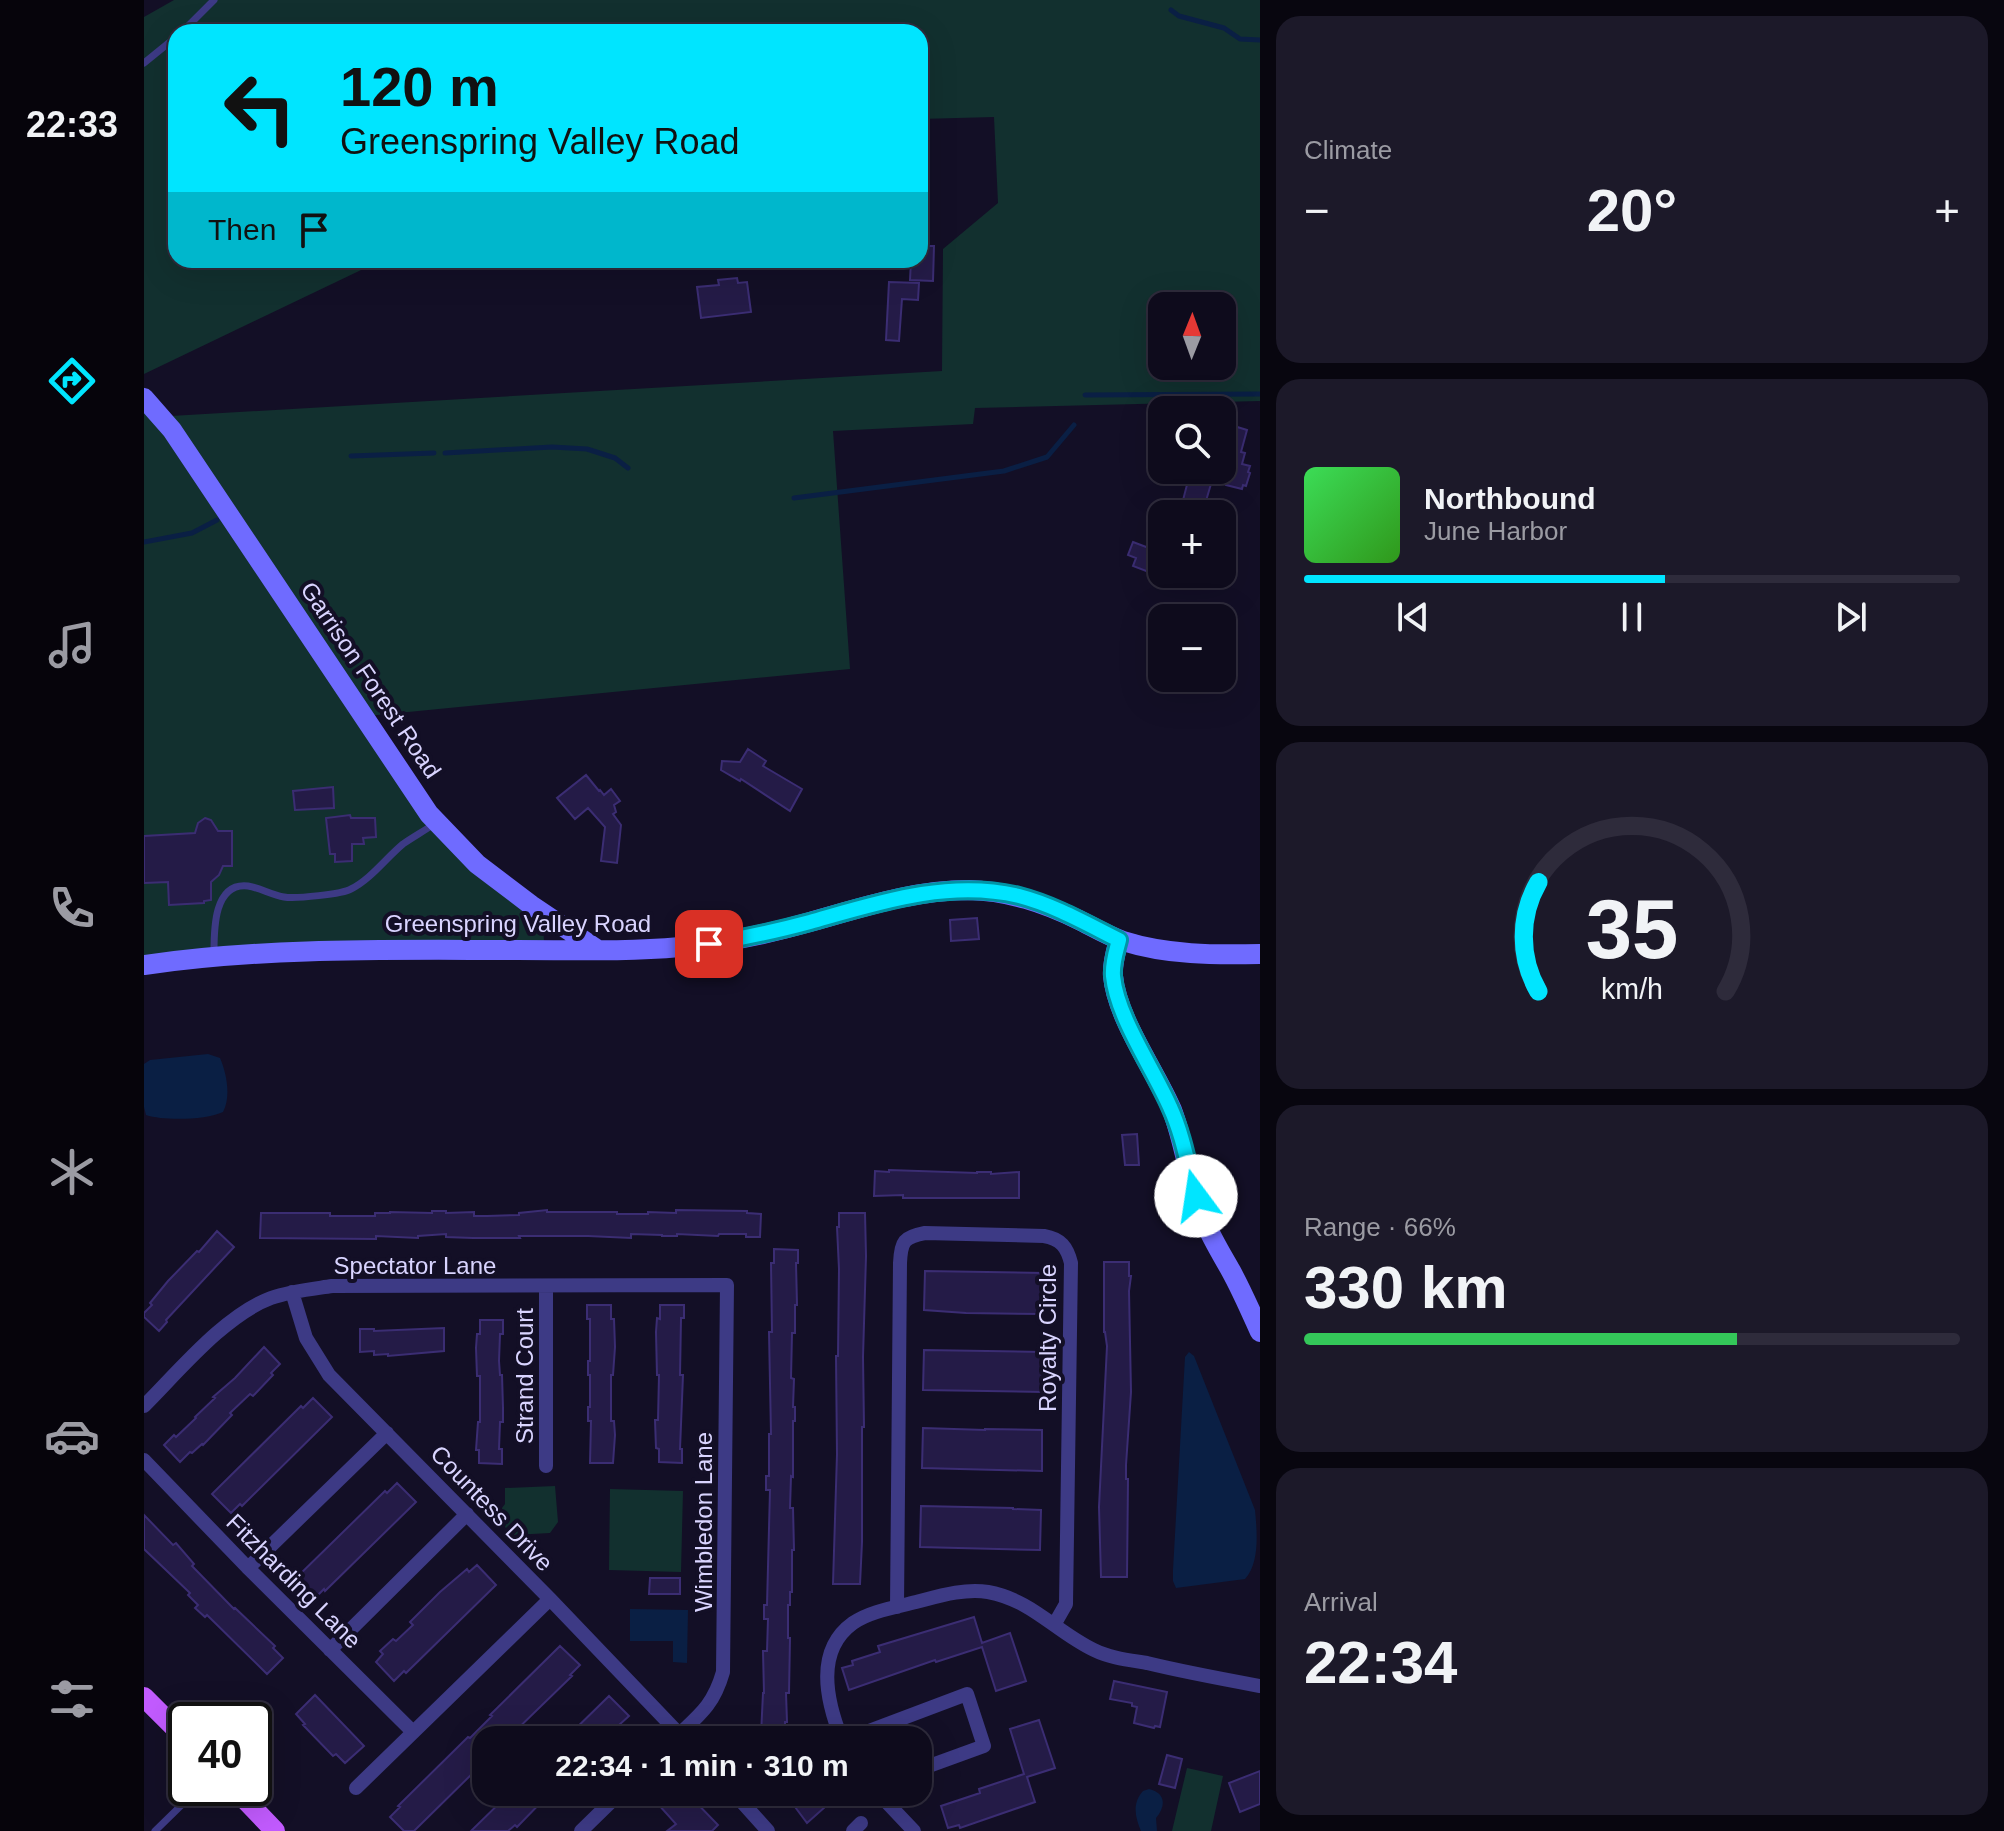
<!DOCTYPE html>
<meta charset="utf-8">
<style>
:root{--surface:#0e0b1c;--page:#1c1929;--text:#f1f3f6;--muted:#9b9ba3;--line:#2e2b3b;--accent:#00e5ff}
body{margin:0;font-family:Arial,sans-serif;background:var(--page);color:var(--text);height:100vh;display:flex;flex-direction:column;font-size:30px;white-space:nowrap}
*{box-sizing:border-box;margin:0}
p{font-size:26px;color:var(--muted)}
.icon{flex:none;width:44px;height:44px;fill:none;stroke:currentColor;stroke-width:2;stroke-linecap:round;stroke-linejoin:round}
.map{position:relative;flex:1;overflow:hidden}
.drawer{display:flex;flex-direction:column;gap:16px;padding:16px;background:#08060f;width:744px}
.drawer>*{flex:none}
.hud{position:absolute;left:24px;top:24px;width:760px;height:244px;border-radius:24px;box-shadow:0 8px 32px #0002,0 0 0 2px var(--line);background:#00e5ff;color:#111;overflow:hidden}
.needle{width:52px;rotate:1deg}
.fabs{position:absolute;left:1004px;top:292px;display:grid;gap:16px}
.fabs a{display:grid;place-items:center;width:88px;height:88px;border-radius:16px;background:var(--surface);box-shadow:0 8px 32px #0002,0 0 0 2px var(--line);font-size:40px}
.speed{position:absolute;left:24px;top:1702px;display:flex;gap:16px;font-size:40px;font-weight:700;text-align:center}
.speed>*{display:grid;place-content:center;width:104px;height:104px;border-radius:50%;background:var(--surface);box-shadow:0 8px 32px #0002,0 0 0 2px var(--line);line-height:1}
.speed .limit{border:4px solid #111;border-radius:12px;background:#fff;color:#111}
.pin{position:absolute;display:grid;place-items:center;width:68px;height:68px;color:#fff;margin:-34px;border-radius:16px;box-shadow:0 4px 12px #0006}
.me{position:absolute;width:88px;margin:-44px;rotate:346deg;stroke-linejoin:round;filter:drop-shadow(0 0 6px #0008)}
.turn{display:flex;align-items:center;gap:28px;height:168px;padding:0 40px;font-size:36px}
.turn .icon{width:104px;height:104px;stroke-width:2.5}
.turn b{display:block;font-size:56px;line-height:68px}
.then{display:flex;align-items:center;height:76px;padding:0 40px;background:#0003;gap:16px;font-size:30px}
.big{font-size:60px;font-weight:700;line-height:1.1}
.drawer .widget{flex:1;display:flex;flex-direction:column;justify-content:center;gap:12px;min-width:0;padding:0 28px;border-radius:24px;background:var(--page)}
.drawer .dial{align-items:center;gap:0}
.dial svg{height:208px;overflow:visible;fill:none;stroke:var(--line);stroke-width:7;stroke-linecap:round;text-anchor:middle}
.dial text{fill:var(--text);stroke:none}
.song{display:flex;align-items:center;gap:24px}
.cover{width:96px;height:96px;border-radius:12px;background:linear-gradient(135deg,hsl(130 70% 55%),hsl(110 70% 35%))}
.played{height:8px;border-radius:4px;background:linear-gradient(90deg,var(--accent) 55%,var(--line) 55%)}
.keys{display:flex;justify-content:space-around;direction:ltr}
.heat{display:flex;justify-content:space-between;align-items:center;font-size:44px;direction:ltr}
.charge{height:12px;border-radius:6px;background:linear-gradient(90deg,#34c759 66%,var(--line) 0)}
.trip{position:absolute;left:328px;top:1726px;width:460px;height:80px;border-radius:24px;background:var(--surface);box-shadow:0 8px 32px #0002,0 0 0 2px var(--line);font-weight:700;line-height:80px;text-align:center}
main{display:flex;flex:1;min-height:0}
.dock{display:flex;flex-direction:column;width:144px;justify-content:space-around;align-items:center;background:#06040b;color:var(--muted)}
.dock .icon{width:56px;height:56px}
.dock .on{color:var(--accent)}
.dock b{font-size:36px;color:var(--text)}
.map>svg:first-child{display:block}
</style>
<main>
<nav class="dock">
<b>22:33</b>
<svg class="icon on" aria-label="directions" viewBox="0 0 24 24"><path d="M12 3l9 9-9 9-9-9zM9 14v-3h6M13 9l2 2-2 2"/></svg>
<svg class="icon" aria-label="music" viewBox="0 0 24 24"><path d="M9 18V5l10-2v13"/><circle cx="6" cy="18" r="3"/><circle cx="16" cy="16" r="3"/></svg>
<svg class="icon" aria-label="phone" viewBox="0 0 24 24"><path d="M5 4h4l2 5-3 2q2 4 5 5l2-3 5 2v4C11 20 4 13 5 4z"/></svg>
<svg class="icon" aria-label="climate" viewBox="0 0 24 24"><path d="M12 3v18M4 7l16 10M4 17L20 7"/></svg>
<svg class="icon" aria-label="car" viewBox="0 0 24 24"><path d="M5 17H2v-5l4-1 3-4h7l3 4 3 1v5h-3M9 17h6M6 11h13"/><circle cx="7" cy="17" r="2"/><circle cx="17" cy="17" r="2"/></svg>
<svg class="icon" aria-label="filters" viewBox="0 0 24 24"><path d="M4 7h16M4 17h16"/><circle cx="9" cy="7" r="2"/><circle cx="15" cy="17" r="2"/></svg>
</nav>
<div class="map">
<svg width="1116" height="1831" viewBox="0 0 1116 1831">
<rect width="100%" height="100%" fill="#130f26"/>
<path fill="#12302f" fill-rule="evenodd" d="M30 0H1116V401L831 408 829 424 689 431 706 669 213 717 245 768 399 924 400 942 0 956V387L27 416 798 371 799 249 854 203 850 117 776 119V32H32V260H238L0 374V17ZM1018 306H1078V366H1018Z
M411 1486 414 1522 406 1533 369 1535 356 1522 358 1508 361 1504V1488Z
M466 1489 539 1491 537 1572 465 1570Z
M1043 1768 1079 1776 1067 1831H1028Z"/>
<path fill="#0a1f44" d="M64 1054 76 1058C83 1074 87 1097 79 1112 62 1120 20 1121 2 1115L0 1107V1064L6 1060Z
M1045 1352 1050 1356 1111 1510C1113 1531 1116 1563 1101 1579L1032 1588 1029 1581V1570L1041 1357Z
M486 1609 544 1610 543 1663 529 1662V1641H486Z
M1005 1789C1022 1793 1022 1806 1012 1818L1013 1831H997C991 1817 988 1803 999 1791Z"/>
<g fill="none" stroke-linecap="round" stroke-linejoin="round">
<path stroke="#0a1f44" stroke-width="5" d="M1027 10 1035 16 1080 28 1096 39 1116 40
M941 395 1116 394
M301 453 408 447 443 449 471 458 484 468
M207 456 290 453
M650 498 860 471 903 457 930 425
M0 542 48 533 73 520"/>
</g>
<path fill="#241b47" stroke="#3b2d73" stroke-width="2" d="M777 246H790L789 281 766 280 767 260H776Z
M593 278 594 283 603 282 607 312 557 318 553 287 575 285 574 280Z
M745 282 775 283 774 300 758 299 755 341 742 340Z
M1090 426 1103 430 1097 452 1101 453 1098 464 1106 466 1104 472 1106 473 1102 486 1099 485 1098 489 1082 485 1090 463 1078 459V432L1086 434Z
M1045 477 1067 484 1059 511 1038 504Z
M989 542 1018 553V577L989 566 992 558 984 555Z
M604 749 622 761 619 766 658 789 646 811 597 779 596 781 577 770 578 761 596 762Z
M442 775 455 791 456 790 460 795 467 789 476 801 470 805 472 812 469 814 477 825 473 863 457 861 461 827 444 808 431 819 413 798Z
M189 787 190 808 151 810 149 791Z
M206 815 207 818H231L232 837 219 838 220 844H208V861L191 862V854H186L182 818Z
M61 818 67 820 74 831H88V866H79L75 875 67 882V900L60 901V903L25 905 24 882 0 883V836L51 833 54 823Z
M833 918 835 939 807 941 806 920Z
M993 1134 995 1165H981L978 1135Z
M745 1170 833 1173V1172H847V1174L875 1172V1198H759V1195L730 1196 731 1171 745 1172Z
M403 1210V1212H473V1214H504V1212L532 1213V1210L603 1211V1213L617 1214 616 1237H602V1234H575L574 1236 533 1234V1236H518V1235L487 1234V1238L444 1236H375L376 1238H329L302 1237V1234L274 1236V1238L232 1236V1239L116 1238 117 1213H186V1216H231V1213H246V1212L288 1213V1211H302V1213L330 1212V1216H343L375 1215V1213Z
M695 1213H721L722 1256 719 1357 720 1427H718V1542L716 1584H689L693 1454 692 1356H694L695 1269 693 1227H695Z
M73 1231 90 1247 22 1320 23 1322 15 1331 0 1317V1313L8 1305 6 1303 24 1281 53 1251 55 1252Z
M630 1249 654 1250V1263H652L653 1305H651V1333H648L647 1378 650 1379 649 1407H651V1421H649V1477L647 1476 646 1508H649L650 1550H648V1592H646V1605H644V1638H646L645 1693H642L643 1722H641V1735H617L619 1693H620L619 1651H623L624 1619H620V1605H623L626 1490H622V1476H625V1434H627L625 1332H628L627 1263H630Z
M960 1262H985V1276H987L985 1291 987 1392 982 1465V1479H984L983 1577H957L955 1507 963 1346 961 1332H960Z
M781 1271 900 1273V1314L822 1313 780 1310Z
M443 1305H467V1319H470L471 1347 469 1375H467V1421H470L471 1435 469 1463H446L447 1421H444V1407H446V1375H444V1361H446V1319H443Z
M516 1305H540V1318H537L536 1375H539L536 1449H538V1463L515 1462V1449L512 1448 511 1420H514L515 1375H513L512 1332 513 1318 516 1319Z
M336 1320H359V1334H356L355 1361 356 1375H358L359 1408V1422H356L355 1449H358V1464L335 1463V1450H332L334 1422H336V1376H333L332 1348 333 1334H336Z
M300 1328V1351L244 1356V1354L230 1355V1351L216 1352V1329H230V1331Z
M120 1347 136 1364 127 1373 129 1375 109 1396 106 1394 86 1413 88 1415 59 1445 58 1444 48 1453 46 1452 36 1462 20 1445 30 1435 32 1437 52 1418 51 1417 71 1398 69 1397 91 1378Z
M780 1350 899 1352V1392L779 1390Z
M169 1398 188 1417 98 1506 96 1504 87 1513 68 1494 157 1406 159 1408Z
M779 1428 841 1430V1429L898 1430V1471L778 1468Z
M253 1483 272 1502 181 1591 180 1589 170 1599 151 1579 241 1491 243 1493Z
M777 1506 869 1508V1509L897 1510 896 1550 776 1547Z
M0 1515 29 1545 32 1543 50 1564 48 1566 90 1609 91 1608 131 1646 129 1648 139 1658 123 1674 63 1615 61 1617 51 1608 54 1605 44 1595 46 1593 0 1549Z
M333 1565 352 1585 262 1673 260 1671 250 1681 232 1662 239 1654 236 1651 249 1639 252 1641 269 1625 266 1622 296 1592 323 1569 325 1572Z
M506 1578H536V1594H505Z
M830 1617 838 1643 866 1633 882 1681 852 1691 838 1647 792 1662 791 1660 705 1690 698 1668 709 1665 708 1661 736 1652 734 1646Z
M416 1646 436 1665 426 1675 428 1676 362 1740H342V1757L333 1766 335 1767 270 1831H260L246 1817 256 1807 254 1806 324 1737 326 1738 348 1716 346 1715Z
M970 1681 1023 1692 1016 1727 1011 1726 1010 1728 990 1723 993 1707 988 1706V1703L966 1699Z
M171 1695 220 1746 201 1763 192 1754 189 1756 159 1725 161 1724 152 1714Z
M465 1696 485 1716 475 1725 476 1726 466 1736 464 1734 457 1740H420Z
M895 1720 911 1768 883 1777 891 1802 816 1828 815 1825 804 1828 797 1806 836 1793 835 1789 880 1774 866 1729Z
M1023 1755 1038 1759 1031 1788 1015 1784Z
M1116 1771V1804L1096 1812 1085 1783Z
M367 1792H407L373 1827 371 1825 364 1831H327Z
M527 1792H542L574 1825 568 1831H523L532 1824 514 1804Z
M640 1792H667L681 1807 663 1823Z"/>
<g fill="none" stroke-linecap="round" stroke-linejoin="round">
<path stroke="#3d3a85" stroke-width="7" d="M38 32 70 0
M0 63 32 37
M70 954C70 932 69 882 104 886 116 888 128 895 140 897 151 899 199 894 207 889 227 879 242 858 259 844 269 837 280 831 290 824
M11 1831 55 1788"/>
<path stroke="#3d3a85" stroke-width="14" d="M402 1286V1466
M148 1292 162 1338 185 1375 406 1599 541 1740
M0 1406C35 1371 81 1315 127 1298 147 1291 168 1289 188 1286L583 1285 579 1672C569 1707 554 1716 529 1740
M0 1460 104 1568 269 1732
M104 1568 243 1433
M753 1607 756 1263C757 1241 760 1237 781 1233L900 1236C917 1239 923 1247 927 1263L922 1604 910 1625
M186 1650 323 1514
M698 1740C683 1703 670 1651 709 1623 726 1611 753 1607 772 1602 795 1596 821 1588 844 1592 888 1600 912 1632 950 1650 966 1658 985 1660 1003 1663 1040 1672 1078 1679 1116 1686
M701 1740 823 1694 840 1746 774 1770
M212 1788 406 1599
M589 1792 624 1831
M733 1792 770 1831
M437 1831 477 1792
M709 1831 717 1823"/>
<path stroke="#6f6bff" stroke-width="20" d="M0 398 28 430 285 814 333 864 387 905 454 950
M975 940C972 951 968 963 969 976 973 1019 1011 1070 1028 1110 1042 1147 1045 1187 1061 1222 1068 1239 1078 1255 1087 1271 1098 1291 1107 1312 1116 1332
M0 965C123 947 249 950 373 950 428 950 482 952 536 947 580 943 624 934 666 922 719 907 770 890 825 890 865 891 900 903 935 920 949 927 964 936 979 941 1023 955 1070 955 1116 954"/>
<path stroke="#c25bff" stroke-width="20" d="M0 1697 42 1739
M90 1788 131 1831"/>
</g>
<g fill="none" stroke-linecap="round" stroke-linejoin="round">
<defs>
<path id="route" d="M565 944C599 938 633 931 666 922 733 903 804 879 875 896 910 905 943 924 975 940 972 952 968 963 969 976 973 1017 1009 1068 1026 1107 1039 1135 1044 1166 1052 1196"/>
</defs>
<use href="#route" stroke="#0095a6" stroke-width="20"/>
<use href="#route" stroke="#00e5ff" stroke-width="14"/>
</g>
<g text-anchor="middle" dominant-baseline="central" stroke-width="8" stroke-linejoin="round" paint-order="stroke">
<g font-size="24" fill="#d9d4ff" stroke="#130f26">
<text transform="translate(227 680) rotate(56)">Garrison Forest Road</text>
<text x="374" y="923">Greenspring Valley Road</text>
<text x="271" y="1265">Spectator Lane</text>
<text transform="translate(903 1338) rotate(-90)">Royalty Circle</text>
<text transform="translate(380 1376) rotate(-90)">Strand Court</text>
<text transform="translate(348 1508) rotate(46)">Countess Drive</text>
<text transform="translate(559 1522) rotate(-90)">Wimbledon Lane</text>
<text transform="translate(150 1581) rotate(45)">Fitzharding Lane</text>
</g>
</g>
</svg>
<div class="fabs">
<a><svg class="needle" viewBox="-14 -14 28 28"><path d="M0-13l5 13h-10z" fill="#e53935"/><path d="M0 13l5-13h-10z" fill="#9b9ba3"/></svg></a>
<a><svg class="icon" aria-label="search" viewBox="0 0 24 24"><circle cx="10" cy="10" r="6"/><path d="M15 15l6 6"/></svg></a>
<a>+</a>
<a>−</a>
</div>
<div class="speed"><div class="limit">40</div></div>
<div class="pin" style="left:565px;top:944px;background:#d93025"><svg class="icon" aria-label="arrive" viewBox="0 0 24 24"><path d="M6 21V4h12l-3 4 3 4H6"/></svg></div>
<svg class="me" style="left:1052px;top:1196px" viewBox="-20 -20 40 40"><circle r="19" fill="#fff"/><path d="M0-13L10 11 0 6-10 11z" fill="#00e5ff"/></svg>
<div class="trip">22:34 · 1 min · 310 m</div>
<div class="hud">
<div class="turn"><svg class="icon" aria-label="left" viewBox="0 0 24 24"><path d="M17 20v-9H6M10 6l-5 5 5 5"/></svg><div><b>120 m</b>Greenspring Valley Road</div></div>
<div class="then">Then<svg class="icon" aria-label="arrive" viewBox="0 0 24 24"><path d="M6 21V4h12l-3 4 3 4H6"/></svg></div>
</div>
</div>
<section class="drawer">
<div class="widget"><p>Climate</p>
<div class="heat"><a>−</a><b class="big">20°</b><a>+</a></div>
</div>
<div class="widget">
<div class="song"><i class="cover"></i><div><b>Northbound</b><p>June Harbor</p></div></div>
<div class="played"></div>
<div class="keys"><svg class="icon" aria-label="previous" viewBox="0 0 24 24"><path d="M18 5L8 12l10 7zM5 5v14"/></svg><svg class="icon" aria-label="pause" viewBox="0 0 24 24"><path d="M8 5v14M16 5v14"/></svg><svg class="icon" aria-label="next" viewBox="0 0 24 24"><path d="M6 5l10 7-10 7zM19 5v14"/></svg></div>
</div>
<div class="widget dial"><svg viewBox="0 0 100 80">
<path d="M14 69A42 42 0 1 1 86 69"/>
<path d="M14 69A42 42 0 0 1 14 27" stroke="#00e5ff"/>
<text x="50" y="56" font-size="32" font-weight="700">35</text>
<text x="50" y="72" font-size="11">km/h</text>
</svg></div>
<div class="widget"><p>Range · 66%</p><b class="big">330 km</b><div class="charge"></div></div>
<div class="widget"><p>Arrival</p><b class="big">22:34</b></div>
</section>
</main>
